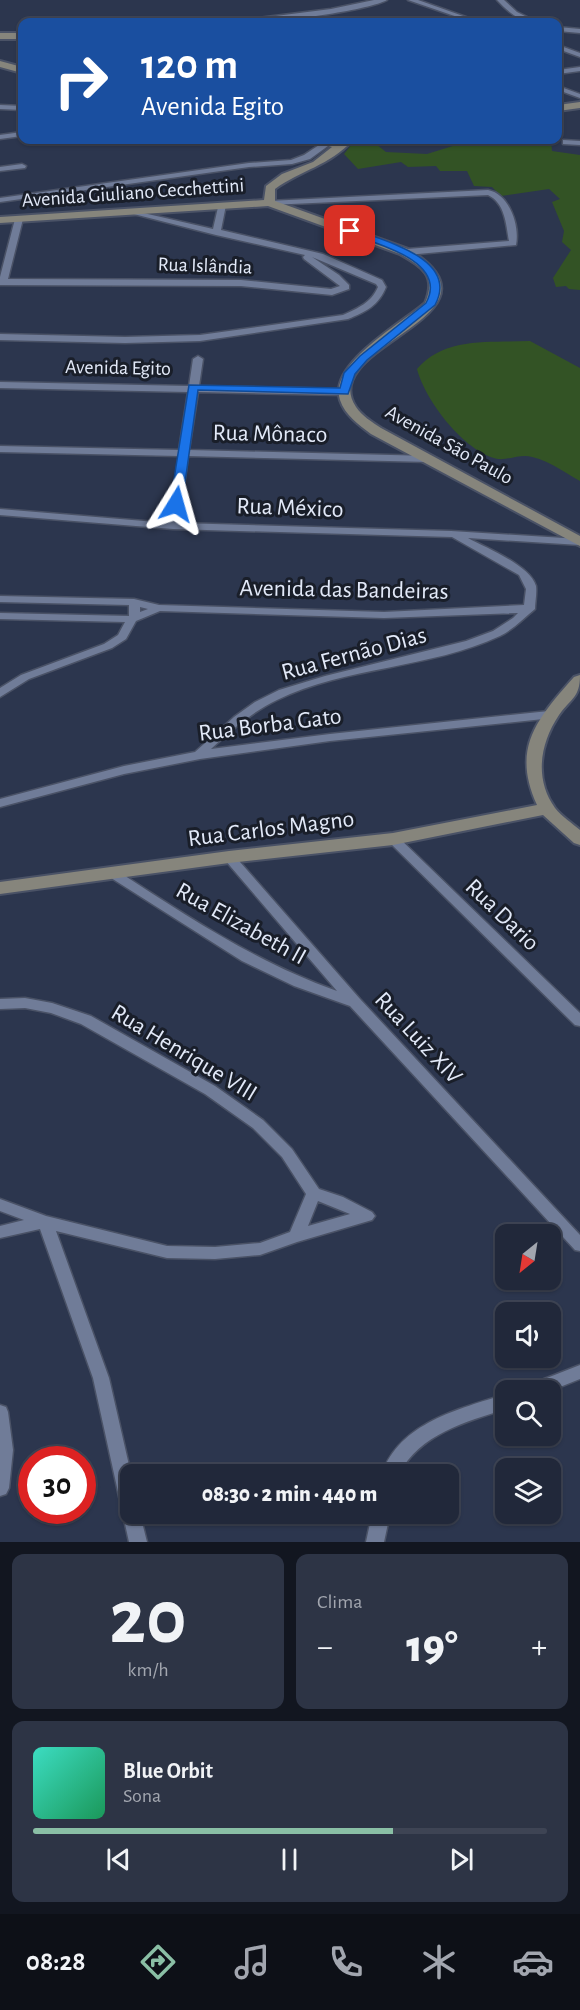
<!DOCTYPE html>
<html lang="pt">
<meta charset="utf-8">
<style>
:root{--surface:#21283a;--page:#2d3445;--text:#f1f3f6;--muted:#a2a6af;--line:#3e4454;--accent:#8abfa5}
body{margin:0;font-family:"Alegreya Sans",sans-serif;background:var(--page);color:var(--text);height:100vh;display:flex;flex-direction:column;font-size:22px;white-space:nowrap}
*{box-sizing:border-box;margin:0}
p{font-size:20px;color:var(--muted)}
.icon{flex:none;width:33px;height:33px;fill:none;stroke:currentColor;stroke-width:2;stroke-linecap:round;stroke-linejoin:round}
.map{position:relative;height:1542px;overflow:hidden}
.details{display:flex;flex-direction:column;gap:12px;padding:12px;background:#121620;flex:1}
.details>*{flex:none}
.banner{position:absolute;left:18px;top:18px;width:544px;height:126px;border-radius:12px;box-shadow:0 2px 4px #0004,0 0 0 2px var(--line);background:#1a4fa0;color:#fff;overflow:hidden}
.needle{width:39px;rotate:210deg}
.controls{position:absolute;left:495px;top:1224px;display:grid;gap:12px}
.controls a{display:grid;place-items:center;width:66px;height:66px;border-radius:12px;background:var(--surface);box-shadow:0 2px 4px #0004,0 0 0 2px var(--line);font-size:30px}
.speed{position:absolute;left:18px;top:1446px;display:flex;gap:12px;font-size:30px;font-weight:700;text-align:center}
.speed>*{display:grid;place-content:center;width:78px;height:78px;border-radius:50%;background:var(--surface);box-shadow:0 2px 4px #0004,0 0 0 2px var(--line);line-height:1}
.speed .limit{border:9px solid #d22;background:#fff;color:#111}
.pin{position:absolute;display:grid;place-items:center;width:51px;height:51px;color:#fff;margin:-26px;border-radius:12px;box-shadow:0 3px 9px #0006}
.me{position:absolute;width:66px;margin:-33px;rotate:8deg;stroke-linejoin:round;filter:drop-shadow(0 0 4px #0008)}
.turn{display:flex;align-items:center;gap:21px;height:126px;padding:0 24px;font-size:27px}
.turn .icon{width:78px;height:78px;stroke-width:2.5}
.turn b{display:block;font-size:42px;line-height:51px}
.big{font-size:45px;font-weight:800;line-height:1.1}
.details .card{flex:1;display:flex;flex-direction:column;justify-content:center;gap:9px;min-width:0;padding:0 21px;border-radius:12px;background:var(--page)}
.details .dial{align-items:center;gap:0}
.dial b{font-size:78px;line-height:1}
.song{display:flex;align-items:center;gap:18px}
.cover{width:72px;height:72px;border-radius:9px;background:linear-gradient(135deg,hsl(170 70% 55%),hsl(150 70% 35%))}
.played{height:6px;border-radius:3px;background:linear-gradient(90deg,var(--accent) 70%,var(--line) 70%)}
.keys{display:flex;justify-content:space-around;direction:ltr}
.heat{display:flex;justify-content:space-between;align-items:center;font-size:33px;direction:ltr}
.details .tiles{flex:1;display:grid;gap:12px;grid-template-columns:1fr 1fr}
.card:last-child{grid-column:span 2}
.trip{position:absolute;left:120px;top:1464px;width:339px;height:60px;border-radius:12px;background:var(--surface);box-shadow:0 2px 4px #0004,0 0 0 2px var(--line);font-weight:800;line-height:60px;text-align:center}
.menu{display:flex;height:96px;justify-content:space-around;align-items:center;background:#0d1017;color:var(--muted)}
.menu .icon{width:42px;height:42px}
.menu .current{color:var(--accent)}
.menu b{font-size:27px;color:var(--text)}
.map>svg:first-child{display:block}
</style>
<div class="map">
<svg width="580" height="1542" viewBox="0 0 580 1542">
<rect width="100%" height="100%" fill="#2c364e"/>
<path fill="#335325" d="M360 140H371L386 152 427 154 456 145 503 140H551L552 151 580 155V290L569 289 566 286 556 287 553 278 571 250 562 242 564 231 552 202 560 199 549 189 501 196 492 187 474 186 467 171H440L436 166 408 167 401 162 358 169 344 154 352 144Z
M530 341 580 368V481C564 472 544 457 525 456 516 456 506 460 498 459 464 452 425 400 417 369 445 336 491 343 530 341Z"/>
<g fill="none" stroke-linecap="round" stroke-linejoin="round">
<defs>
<path id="street" d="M374 0H387C367 11 263 25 240 22L243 20 331 9Z
M408 0H418L480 22H472Z
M497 0H504L517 12 537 22C522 24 507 11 497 0Z
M558 27 580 29V33L558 31Z
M558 45 580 53V57L558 49Z
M580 67V71L558 74V70Z
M558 86 580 94V98L558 90Z
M0 105 22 106V110L0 109Z
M22 132V136L0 139V135Z
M563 140 580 141V145L563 144Z
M325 141 332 143 310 159 292 164 249 167 0 202V198L249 163 291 160 304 155Z
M22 164 26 166 25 168 0 171V167Z
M488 190C509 194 520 225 516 245L407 255 403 252 407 249 509 241C506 224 505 203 488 195L269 205 265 203 269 201Z
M219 203 226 205 221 230 323 254 382 280 386 287C379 305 366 312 348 319L200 341 125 343 0 340V334L125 337 200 335 343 315C358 308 371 303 378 287L376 284 312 257 339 275 349 285V289L332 295 241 286 0 285V277L15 219 19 217 23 219 8 279 241 280 331 289 340 286 304 259 303 257 305 255 216 235 122 211 126 209 213 229Z
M198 356 203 359 199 386 344 389 349 392 344 395 198 392 189 450 430 456 435 459 430 462 188 456 179 523 451 531 580 539V545L468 538C486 548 530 565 536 586 537 593 535 603 535 609 524 618 514 629 500 636 429 669 347 666 277 700 252 712 231 730 211 749L330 734 549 711 555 715 553 718 330 741 200 759 124 774 0 807V799L124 766 195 752 234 717 255 702 279 690 325 676 466 641 493 631 513 618 518 613 384 618 160 611 136 621 126 639 112 648 29 679 0 697V688L21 675 104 644 118 635 125 622 0 619V613L129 616V605L0 602V596L134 599 159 605 384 612 524 605 526 589 519 575 452 537 173 529 0 515V509L168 523 179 456 0 452V446L179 450 188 392 0 388V382L189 386 193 359ZM140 607 148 609 140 612Z
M393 835 397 836 580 1013V1026L575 1025 389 842 387 839Z
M229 853 233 854 360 999 580 1235V1251L575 1250 350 1006 294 986 242 961 108 876 106 873 108 870H116C187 916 257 963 337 991L225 860 223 857 225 854Z
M25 998 52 1003 91 1016 215 1086 263 1120 292 1149 319 1189 343 1197 372 1212 375 1216 372 1220 297 1242 260 1255 215 1259 167 1258 56 1231 109 1378 131 1474 130 1514H140L147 1542H129L93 1378 40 1229 0 1238V1226L24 1220 0 1211V1199L46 1216 167 1246 215 1247 260 1243 290 1232 306 1194 282 1157 253 1128 205 1094 81 1024 51 1013 25 1008 0 1009V999ZM318 1201 350 1214 308 1226Z
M580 1365V1379L550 1391 527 1390 529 1385Z
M506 1394V1409C465 1422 420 1434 399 1474H382C399 1423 459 1409 506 1394Z
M0 1405 6 1407 8 1412 13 1450 9 1488 6 1494 0 1496Z
M372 1514H390L384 1542H366Z"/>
<path id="secondary" d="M0 33H22V39H0Z
M0 61 22 67V73L0 67Z
M580 102V108L558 111V105Z
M309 140 339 142 342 140H353C329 166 301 170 275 189V201L408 249C519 316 314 345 356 407 362 416 372 422 381 428L580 536V546L371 434C359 425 345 415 340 400 328 364 402 323 425 303 437 275 422 267 400 254L268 206 0 223V217L264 200 266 186 282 174 313 162 332 147Z
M580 675C580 698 571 698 559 715 540 743 534 779 555 808 562 817 572 823 580 830V845L574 843 543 815 393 845 229 863 0 894V882L229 851 393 833 537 805C511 748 537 719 574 677Z"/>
</defs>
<use href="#street" stroke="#4a5266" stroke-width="3"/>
<use href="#secondary" stroke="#4a5266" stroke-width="4"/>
<use href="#street" fill="#707c98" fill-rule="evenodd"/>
<use href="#secondary" fill="#86857c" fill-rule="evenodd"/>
</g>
<path fill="#1a73e8" stroke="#114b97" stroke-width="1.5" d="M347 229H353C384 241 460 259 435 305L367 360 355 374 348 394 198 390 182 504 176 507 172 506 170 504 189 385 340 388 344 373 360 356 426 303C449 261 375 243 347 233Z"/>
<g text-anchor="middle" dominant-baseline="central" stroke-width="6" stroke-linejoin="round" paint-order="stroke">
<g font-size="20" fill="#e2e9f8" stroke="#191e29">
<text transform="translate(133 193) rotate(-4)">Avenida Giuliano Cecchettini</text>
<text transform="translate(205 266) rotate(2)">Rua Islândia</text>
<text transform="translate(118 368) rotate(1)">Avenida Egito</text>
<text transform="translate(449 445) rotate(29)">Avenida São Paulo</text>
</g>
<g font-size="24" fill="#e2e9f8" stroke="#191e29">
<text transform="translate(270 434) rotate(1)">Rua Mônaco</text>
<text transform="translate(290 508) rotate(2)">Rua México</text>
<text transform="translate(344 590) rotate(1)">Avenida das Bandeiras</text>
<text transform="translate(354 654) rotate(-15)">Rua Fernão Dias</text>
<text transform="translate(270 725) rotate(-7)">Rua Borba Gato</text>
<text transform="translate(271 829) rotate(-7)">Rua Carlos Magno</text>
<text transform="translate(502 915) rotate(44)">Rua Dario</text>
<text transform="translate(241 924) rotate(29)">Rua Elizabeth II</text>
<text transform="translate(418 1038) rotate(47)">Rua Luiz XIV</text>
<text transform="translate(184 1053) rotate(31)">Rua Henrique VIII</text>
</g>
</g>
</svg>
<div class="controls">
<a><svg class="needle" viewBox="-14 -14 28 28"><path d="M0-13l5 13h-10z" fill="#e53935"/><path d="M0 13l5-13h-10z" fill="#a2a6af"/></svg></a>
<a><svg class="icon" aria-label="sound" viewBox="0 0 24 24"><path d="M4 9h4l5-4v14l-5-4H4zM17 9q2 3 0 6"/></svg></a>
<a><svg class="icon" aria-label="search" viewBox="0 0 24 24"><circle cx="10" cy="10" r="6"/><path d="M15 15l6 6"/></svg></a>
<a><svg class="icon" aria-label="layers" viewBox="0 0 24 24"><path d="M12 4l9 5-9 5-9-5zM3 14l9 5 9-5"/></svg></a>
</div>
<div class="speed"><div class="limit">30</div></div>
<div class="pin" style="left:350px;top:231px;background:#d93025"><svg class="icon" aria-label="arrive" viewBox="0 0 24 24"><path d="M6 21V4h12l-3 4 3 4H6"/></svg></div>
<svg class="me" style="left:176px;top:504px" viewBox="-20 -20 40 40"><path d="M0-17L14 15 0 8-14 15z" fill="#1a73e8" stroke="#fff" stroke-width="4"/></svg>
<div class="trip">08:30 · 2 min · 440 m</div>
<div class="banner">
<div class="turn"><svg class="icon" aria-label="right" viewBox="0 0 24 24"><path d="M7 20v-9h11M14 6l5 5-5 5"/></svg><div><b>120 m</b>Avenida Egito</div></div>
</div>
</div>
<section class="details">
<div class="tiles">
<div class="card dial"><b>20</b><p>km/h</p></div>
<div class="card"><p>Clima</p>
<div class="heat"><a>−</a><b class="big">19°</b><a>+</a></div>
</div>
<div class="card">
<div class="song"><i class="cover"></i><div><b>Blue Orbit</b><p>Sona</p></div></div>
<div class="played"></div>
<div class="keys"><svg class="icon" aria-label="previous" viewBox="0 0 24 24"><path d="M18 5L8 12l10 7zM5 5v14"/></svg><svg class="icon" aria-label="pause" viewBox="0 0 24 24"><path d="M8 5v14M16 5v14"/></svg><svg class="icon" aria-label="next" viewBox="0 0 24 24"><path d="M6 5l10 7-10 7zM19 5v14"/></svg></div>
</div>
</div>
</section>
<nav class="menu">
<b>08:28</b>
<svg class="icon current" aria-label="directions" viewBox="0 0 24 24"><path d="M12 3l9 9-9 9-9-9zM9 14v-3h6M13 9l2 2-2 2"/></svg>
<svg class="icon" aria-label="music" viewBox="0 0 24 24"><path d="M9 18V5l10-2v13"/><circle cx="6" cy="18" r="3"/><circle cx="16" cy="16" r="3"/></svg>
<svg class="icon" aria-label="phone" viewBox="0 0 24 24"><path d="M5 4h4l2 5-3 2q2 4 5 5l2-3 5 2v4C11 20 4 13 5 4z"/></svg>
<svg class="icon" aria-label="climate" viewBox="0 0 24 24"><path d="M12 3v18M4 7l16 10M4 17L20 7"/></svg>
<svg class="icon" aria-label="car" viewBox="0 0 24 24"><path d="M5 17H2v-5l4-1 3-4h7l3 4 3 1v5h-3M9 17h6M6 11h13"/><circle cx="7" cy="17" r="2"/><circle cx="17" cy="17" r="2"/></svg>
</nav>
